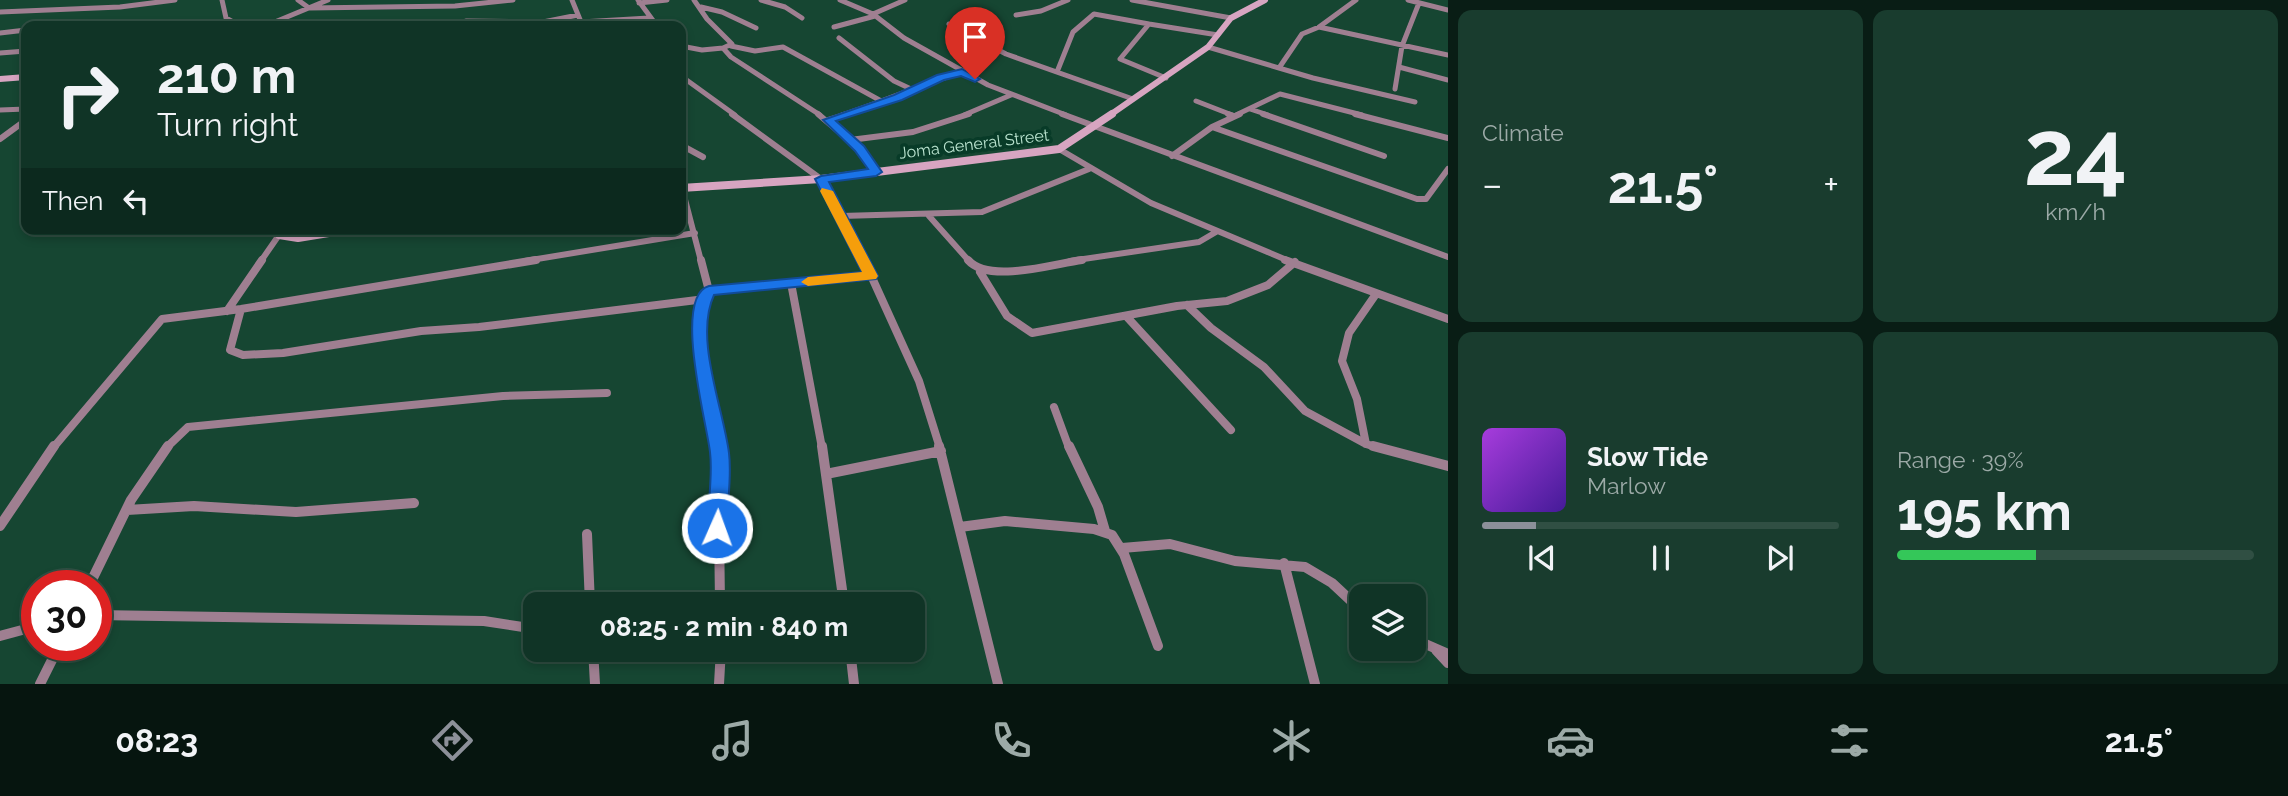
<!DOCTYPE html>
<meta charset="utf-8">
<style>
:root{--surface:#103426;--page:#193c2e;--text:#f1f3f6;--muted:#9caaa7;--line:#304f43;--accent:#8c9099}
body{margin:0;font-family:Raleway,sans-serif;background:var(--page);color:var(--text);height:100vh;display:flex;flex-direction:column;font-size:26px;white-space:nowrap}
*{box-sizing:border-box;margin:0}
p{font-size:23px;color:var(--muted)}
.icon{flex:none;width:38px;height:38px;fill:none;stroke:currentColor;stroke-width:2;stroke-linecap:round;stroke-linejoin:round}
.map{position:relative;flex:1;overflow:hidden}
.panel{display:flex;flex-direction:column;gap:10px;padding:10px;background:#091d15;width:840px}
.panel>*{flex:none}
.top-card{position:absolute;left:21px;top:21px;width:665px;height:214px;border-radius:14px;box-shadow:0 4px 10px #0003,0 0 0 2px var(--line);background:#103426;color:var(--text);overflow:hidden}
.controls{position:absolute;left:1349px;top:584px;display:grid;gap:14px}
.controls a{display:grid;place-items:center;width:77px;height:77px;border-radius:14px;background:var(--surface);box-shadow:0 4px 10px #0003,0 0 0 2px var(--line);font-size:35px}
.speed{position:absolute;left:21px;top:570px;display:flex;gap:14px;font-size:35px;font-weight:700;text-align:center}
.speed>*{display:grid;place-content:center;width:91px;height:91px;border-radius:50%;background:var(--surface);box-shadow:0 4px 10px #0003,0 0 0 2px var(--line);line-height:1}
.speed .limit{border:10px solid #d22;background:#fff;color:#111}
.pin{position:absolute;display:grid;place-items:center;width:60px;height:60px;color:#fff;margin:-72px -30px;border-radius:50% 50% 50% 0;rotate:-45deg;box-shadow:0 0 7px #0007}
.pin .icon{rotate:45deg}
.me{position:absolute;width:77px;margin:-38px;rotate:2deg;stroke-linejoin:round;filter:drop-shadow(0 0 5px #0008)}
.turn{display:flex;align-items:center;gap:24px;height:147px;padding:0 21px;font-size:32px}
.turn .icon{width:91px;height:91px;stroke-width:2.5}
.turn b{display:block;font-size:49px;line-height:60px}
.then{display:flex;align-items:center;height:66px;padding:0 21px;background:#0003;gap:14px;font-size:26px}
.big{font-size:52px;font-weight:700;line-height:1.1}
.panel .tile{flex:1;display:flex;flex-direction:column;justify-content:center;gap:10px;min-width:0;padding:0 24px;border-radius:14px;background:var(--page)}
.panel .dial{align-items:center;gap:0}
.dial b{font-size:91px;line-height:1}
.song{display:flex;align-items:center;gap:21px}
.cover{width:84px;height:84px;border-radius:10px;background:linear-gradient(135deg,hsl(280 70% 55%),hsl(260 70% 35%))}
.played{height:7px;border-radius:4px;background:linear-gradient(90deg,var(--accent) 15%,var(--line) 15%)}
.keys{display:flex;justify-content:space-around;direction:ltr}
.heat{display:flex;justify-content:space-between;align-items:center;font-size:38px;direction:ltr}
.charge{height:10px;border-radius:5px;background:linear-gradient(90deg,#34c759 39%,var(--line) 0)}
.panel .tiles{flex:1;display:grid;gap:10px;grid-template-columns:repeat(2,1fr)}
.trip{position:absolute;left:523px;top:592px;width:402px;height:70px;border-radius:14px;background:var(--surface);box-shadow:0 4px 10px #0003,0 0 0 2px var(--line);font-weight:700;line-height:70px;text-align:center}
.menu{display:flex;height:112px;justify-content:space-around;align-items:center;background:#06150f;color:var(--muted)}
.menu .icon{width:49px;height:49px}
.menu .selected{color:var(--accent)}
.menu b{font-size:32px;color:var(--text)}
main{display:flex;flex:1;min-height:0}
.map>svg:first-child{display:block}
</style>
<main>
<div class="map">
<svg width="1448" height="684" viewBox="0 0 1448 684">
<rect width="100%" height="100%" fill="#164632"/>
<g fill="none" stroke-linecap="round" stroke-linejoin="round">
<path stroke="#9f7f91" stroke-width="5" d="M222 0 226 18 240 26
M298 0 309 8 455 6 513 0
M572 0 581 22 649 18
M638 0 657 26
M694 0 707 19 732 44 723 48 731 57 820 115
M761 0 785 7 802 18
M840 0 873 14 904 38 988 85 1066 115
M1132 0 1231 18
M1408 0 1448 10
M639 3 667 0
M701 7 722 12 756 28
M0 12 120 7 175 0
M873 14 905 0
M1016 15 1041 11 1068 0
M466 21 541 22
M538 23 578 15
M270 24 328 0
M949 24 1006 54 1133 99
M65 26 104 22
M264 26H286
M834 27 875 16
M1319 27 1448 55
M0 33 26 30
M839 38 894 81 911 89
M681 46 702 50 723 48
M731 46 755 51 783 47 883 102
M1208 47 1313 78 1415 102
M0 53 26 51
M1399 67 1448 80
M1279 68 1302 34 1319 27 1356 0
M1057 72 1073 32 1094 14 1149 24
M681 76 735 115
M1166 78 1120 59 1149 24 1218 35
M1395 89 1402 46 1419 3
M1196 101 1232 115
M1250 109 1268 115
M0 110 26 109
M842 115C883 102 922 84 963 72
M964 115 1011 95
M1236 115 1280 94 1362 115"/>
<path stroke="#9f7f91" stroke-width="6" d="M732 114 821 179 865 261
M818 114 852 143 876 172
M1062 114 1448 257
M1228 114 1234 116
M1263 114 1384 156
M1355 114 1448 138
M828 120 847 114
M1212 127 1417 199H1426L1448 169
M0 139 26 120
M850 140 913 132 969 114
M681 145 703 157
M1059 149 1151 203 1289 261
M1172 156 1212 127 1240 114
M682 188 701 261
M841 216 982 212 1089 169
M929 216 969 261
M261 261 279 235
M525 261 695 233
M1070 261 1199 242 1216 232"/>
<path stroke="#9f7f91" stroke-width="8" d="M701 260 709 291 871 276
M864 260 919 381 940 448
M968 260C989 284 1052 264 1082 260
M1285 260 1448 319
M980 272 1007 316 1032 333 1177 306 1227 301 1268 285 1295 262
M791 283 822 448
M709 291 699 310 705 379 719 448
M1187 305 1211 328 1264 367 1305 411 1366 444 1379 448
M241 309 230 350 243 355 283 353 421 331 479 327 705 299
M227 311 262 260
M1127 317 1231 430
M1054 407 1069 448
M1366 444 1357 399 1342 361 1349 333 1376 294
M53 448 162 319 241 309 536 260
M166 448 188 427 503 396 607 393"/>
<path stroke="#9f7f91" stroke-width="10" d="M718 446 720 604
M822 446 844 604
M939 446 998 684
M1069 446 1098 507 1105 531
M1373 446 1448 466
M826 474 941 451
M127 510 194 506 296 512 414 503
M0 526 54 446
M960 527 1005 521 1094 529 1112 535 1124 554 1158 646
M587 534 590 604
M1122 548 1170 544 1235 561 1305 567 1332 583 1362 611
M1284 563 1315 684
M89 586 131 500 168 446
M96 615 484 621 536 629
M0 636 37 626
M1414 639 1448 654
M593 649 595 684
M850 649 854 684
M1436 650 1448 663
M40 684 59 646
M719 684 721 649"/>
<path stroke="#d7a5c1" stroke-width="6" d="M0 79 26 77
M1110 115 1208 47 1231 18 1265 0"/>
<path stroke="#d7a5c1" stroke-width="8" d="M681 188 821 179 1059 149 1112 114
M275 229 279 235 298 238 353 229"/>
</g>
<path fill="#1a73e8" stroke="#114b97" stroke-width="2" d="M962 69 980 79 975 82 961 76 944 80 902 100 836 121 864 146 882 172 876 176 829 182 878 276 876 279 714 295C694 338 723 407 729 453 732 477 727 504 727 528L724 534 717 537 710 534 707 528C708 504 713 476 710 452 707 424 672 296 709 286L862 272 815 179 821 176 868 169 855 151 823 120 894 95 937 75Z"/>
<path fill="#f59e0b" d="M822 188 833 191 878 276 876 279 808 286 801 282 808 277 862 272 820 191Z"/>
<g text-anchor="middle" dominant-baseline="central" stroke-width="7" stroke-linejoin="round" paint-order="stroke">
<g font-size="16" fill="#bae3cf" stroke="#083b28">
<text transform="translate(974 144) rotate(-7)">Joma General Street</text>
</g>
</g>
</svg>
<div class="controls">
<a><svg class="icon" aria-label="layers" viewBox="0 0 24 24"><path d="M12 4l9 5-9 5-9-5zM3 14l9 5 9-5"/></svg></a>
</div>
<div class="speed"><div class="limit">30</div></div>
<div class="pin" style="left:975px;top:79px;background:#d93025"><svg class="icon" aria-label="arrive" viewBox="0 0 24 24"><path d="M6 21V4h12l-3 4 3 4H6"/></svg></div>
<svg class="me" style="left:717px;top:528px" viewBox="-20 -20 40 40"><circle r="17" fill="#1a73e8" stroke="#fff" stroke-width="3"/><path d="M0-11L8 9 0 5-8 9z" fill="#fff"/></svg>
<div class="trip">08:25 · 2 min · 840 m</div>
<div class="top-card">
<div class="turn"><svg class="icon" aria-label="right" viewBox="0 0 24 24"><path d="M7 20v-9h11M14 6l5 5-5 5"/></svg><div><b>210 m</b>Turn right</div></div>
<div class="then">Then<svg class="icon" aria-label="left" viewBox="0 0 24 24"><path d="M17 20v-9H6M10 6l-5 5 5 5"/></svg></div>
</div>
</div>
<section class="panel">
<div class="tiles">
<div class="tile"><p>Climate</p>
<div class="heat"><a>−</a><b class="big">21.5°</b><a>+</a></div>
</div>
<div class="tile dial"><b>24</b><p>km/h</p></div>
<div class="tile">
<div class="song"><i class="cover"></i><div><b>Slow Tide</b><p>Marlow</p></div></div>
<div class="played"></div>
<div class="keys"><svg class="icon" aria-label="previous" viewBox="0 0 24 24"><path d="M18 5L8 12l10 7zM5 5v14"/></svg><svg class="icon" aria-label="pause" viewBox="0 0 24 24"><path d="M8 5v14M16 5v14"/></svg><svg class="icon" aria-label="next" viewBox="0 0 24 24"><path d="M6 5l10 7-10 7zM19 5v14"/></svg></div>
</div>
<div class="tile"><p>Range · 39%</p><b class="big">195 km</b><div class="charge"></div></div>
</div>
</section>
</main>
<nav class="menu">
<b>08:23</b>
<svg class="icon selected" aria-label="directions" viewBox="0 0 24 24"><path d="M12 3l9 9-9 9-9-9zM9 14v-3h6M13 9l2 2-2 2"/></svg>
<svg class="icon" aria-label="music" viewBox="0 0 24 24"><path d="M9 18V5l10-2v13"/><circle cx="6" cy="18" r="3"/><circle cx="16" cy="16" r="3"/></svg>
<svg class="icon" aria-label="phone" viewBox="0 0 24 24"><path d="M5 4h4l2 5-3 2q2 4 5 5l2-3 5 2v4C11 20 4 13 5 4z"/></svg>
<svg class="icon" aria-label="climate" viewBox="0 0 24 24"><path d="M12 3v18M4 7l16 10M4 17L20 7"/></svg>
<svg class="icon" aria-label="car" viewBox="0 0 24 24"><path d="M5 17H2v-5l4-1 3-4h7l3 4 3 1v5h-3M9 17h6M6 11h13"/><circle cx="7" cy="17" r="2"/><circle cx="17" cy="17" r="2"/></svg>
<svg class="icon" aria-label="filters" viewBox="0 0 24 24"><path d="M4 7h16M4 17h16"/><circle cx="9" cy="7" r="2"/><circle cx="15" cy="17" r="2"/></svg>
<b>21.5°</b>
</nav>
